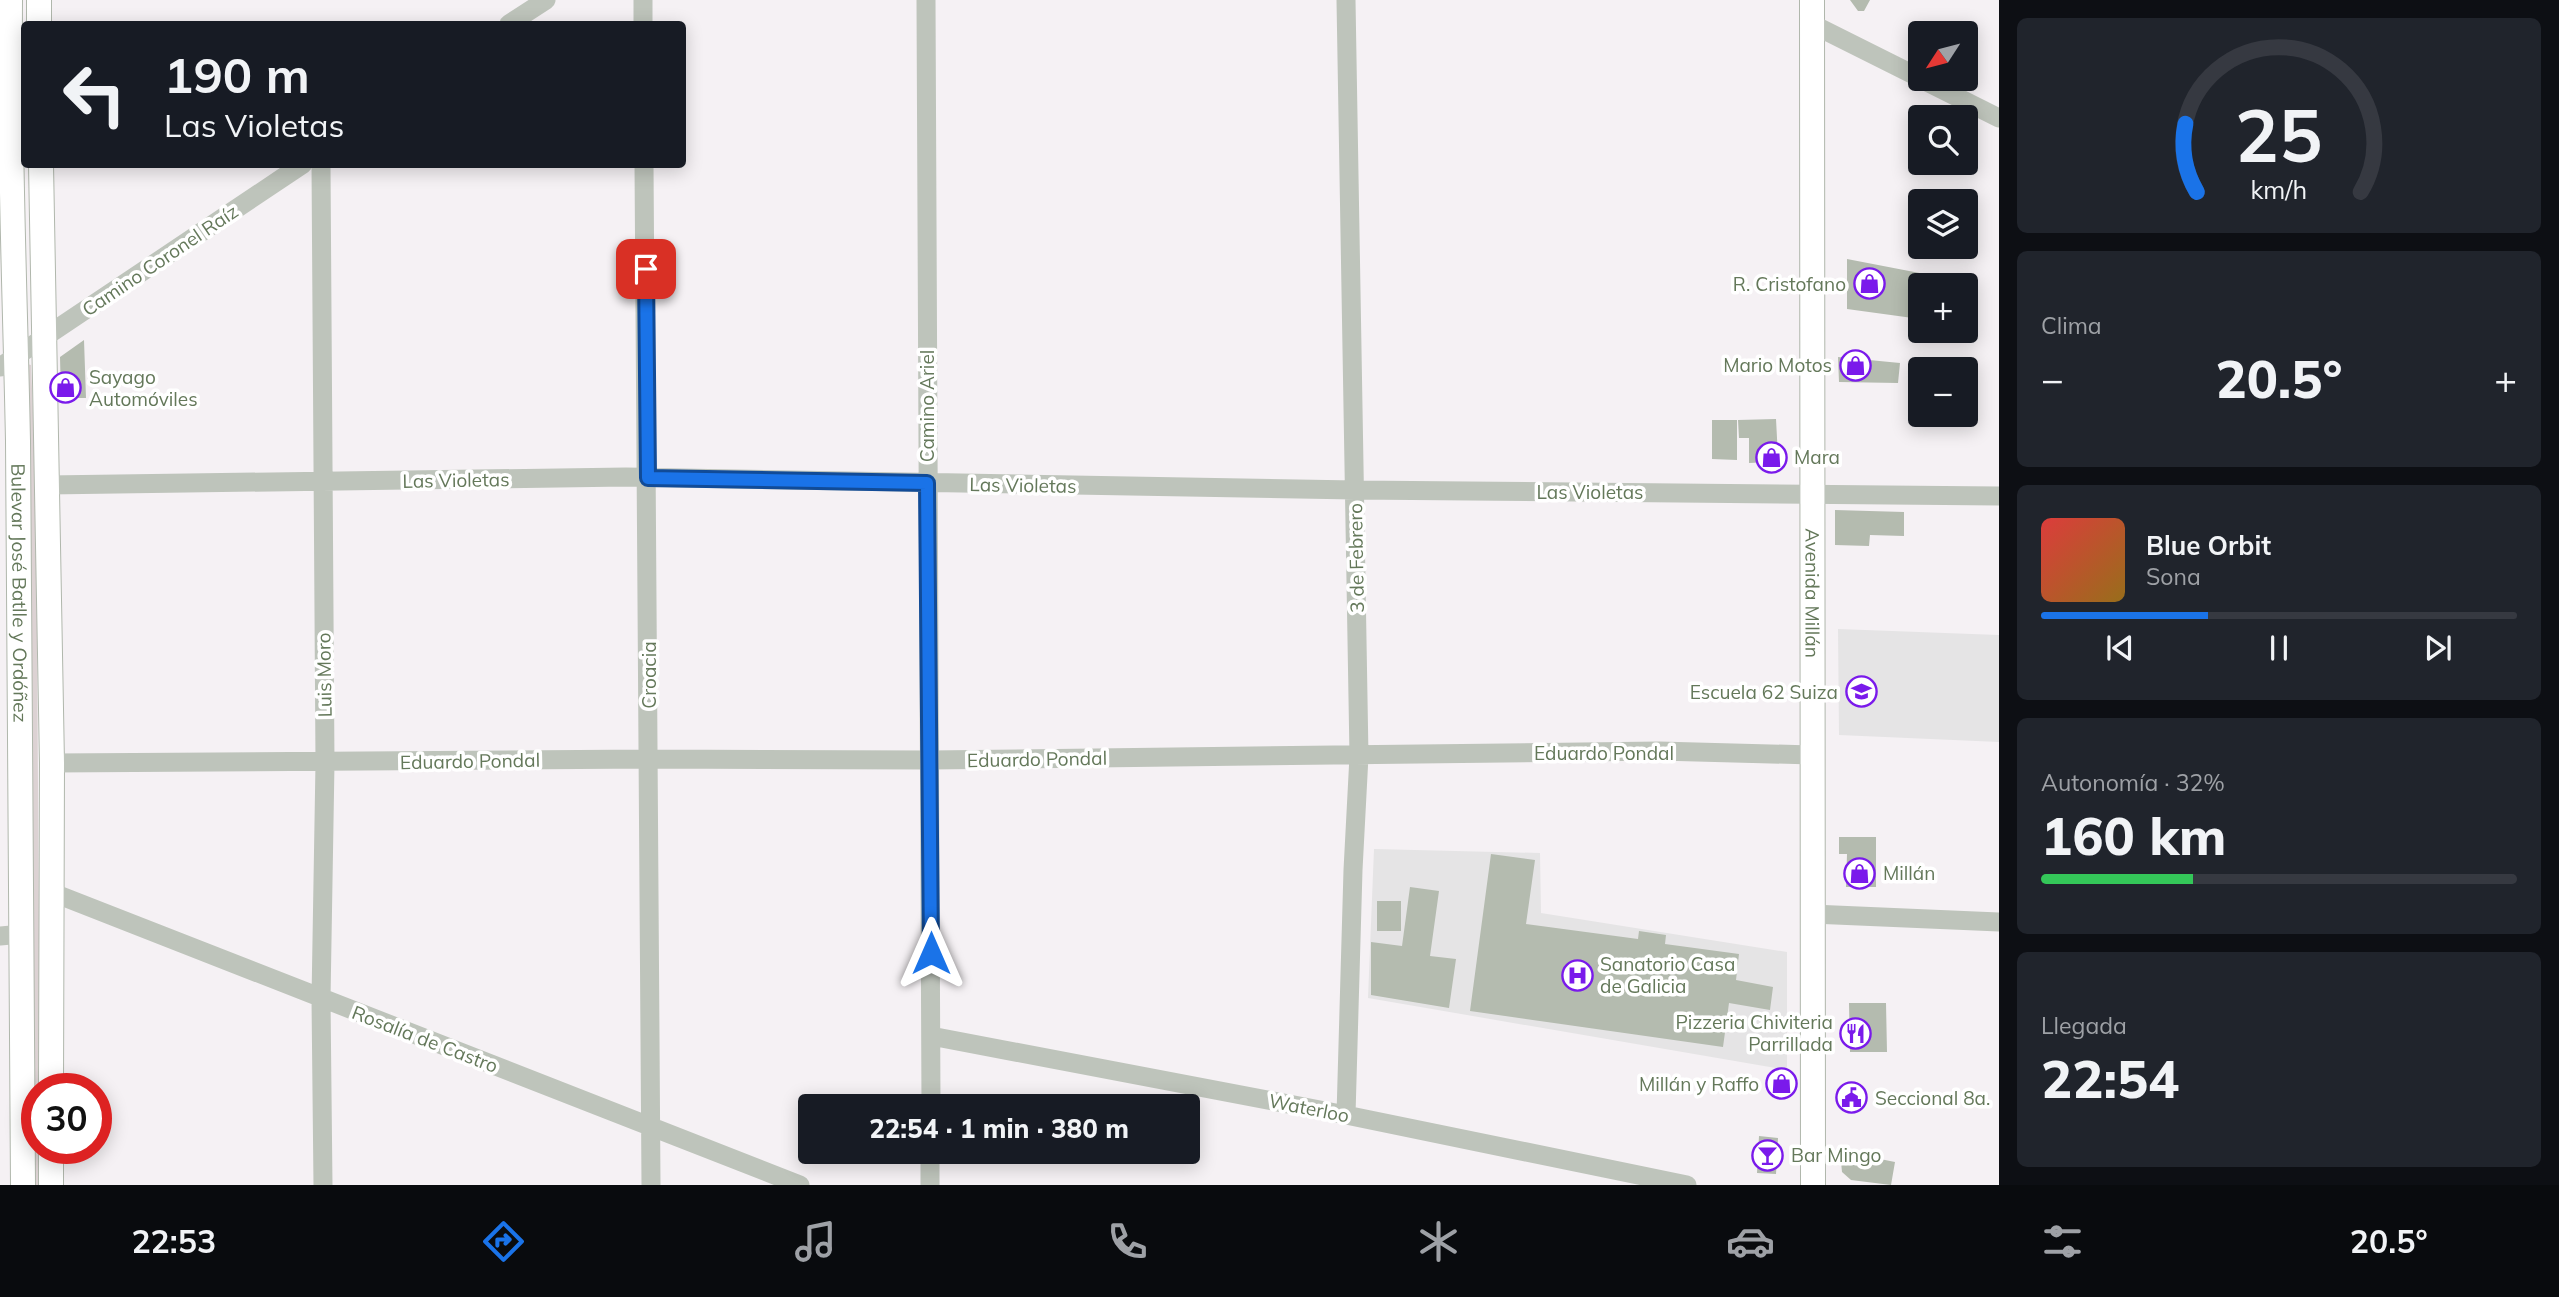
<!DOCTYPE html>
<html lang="es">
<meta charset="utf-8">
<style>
:root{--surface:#171b24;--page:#20242c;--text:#f1f3f6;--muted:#9ea1a6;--line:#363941;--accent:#1a73e8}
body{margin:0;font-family:Mulish,sans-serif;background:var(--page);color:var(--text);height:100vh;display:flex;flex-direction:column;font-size:26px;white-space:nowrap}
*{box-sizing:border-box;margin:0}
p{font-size:23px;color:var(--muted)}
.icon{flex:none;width:38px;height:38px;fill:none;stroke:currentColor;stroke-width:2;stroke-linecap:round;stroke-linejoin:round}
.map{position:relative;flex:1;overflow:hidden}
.side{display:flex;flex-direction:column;gap:18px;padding:18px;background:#0d0f14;width:560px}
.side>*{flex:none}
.hud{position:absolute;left:21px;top:21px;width:665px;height:147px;border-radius:7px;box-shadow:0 4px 18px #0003;background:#171b24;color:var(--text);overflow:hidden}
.needle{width:46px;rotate:234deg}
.tools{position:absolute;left:1908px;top:21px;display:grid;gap:14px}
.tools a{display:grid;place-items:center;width:70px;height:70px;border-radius:7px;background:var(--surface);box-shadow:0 4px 18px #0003;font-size:35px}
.speed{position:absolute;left:21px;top:1073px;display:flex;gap:14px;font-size:35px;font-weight:700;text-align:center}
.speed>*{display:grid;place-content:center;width:91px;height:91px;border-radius:50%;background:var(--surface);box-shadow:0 4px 18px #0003;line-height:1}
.speed .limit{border:10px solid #d22;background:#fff;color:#111}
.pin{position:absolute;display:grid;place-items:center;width:60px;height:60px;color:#fff;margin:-30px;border-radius:14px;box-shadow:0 4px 10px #0006}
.me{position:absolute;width:77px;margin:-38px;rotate:0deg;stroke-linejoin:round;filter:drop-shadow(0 0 5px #0008)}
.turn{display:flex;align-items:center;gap:24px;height:147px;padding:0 28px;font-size:32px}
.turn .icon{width:91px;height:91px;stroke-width:2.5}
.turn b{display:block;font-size:49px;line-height:60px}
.big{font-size:52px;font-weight:800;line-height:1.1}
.side .tile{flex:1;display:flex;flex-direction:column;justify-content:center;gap:10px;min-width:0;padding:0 24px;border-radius:10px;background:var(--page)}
.side .dial{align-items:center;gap:0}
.dial svg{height:182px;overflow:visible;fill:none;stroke:var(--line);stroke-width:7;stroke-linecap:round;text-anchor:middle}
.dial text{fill:var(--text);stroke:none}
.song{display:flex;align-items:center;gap:21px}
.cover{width:84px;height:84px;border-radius:10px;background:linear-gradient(135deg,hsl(0 70% 55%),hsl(40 70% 35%))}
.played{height:7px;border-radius:4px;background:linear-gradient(90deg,var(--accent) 35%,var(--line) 35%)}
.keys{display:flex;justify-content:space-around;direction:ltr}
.heat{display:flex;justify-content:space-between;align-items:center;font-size:38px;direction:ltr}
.charge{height:10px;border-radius:5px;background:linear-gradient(90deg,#34c759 32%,var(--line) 0)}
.trip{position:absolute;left:798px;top:1094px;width:402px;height:70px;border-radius:7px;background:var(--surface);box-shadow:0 4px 18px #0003;font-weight:800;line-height:70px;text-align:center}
.tab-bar{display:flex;height:112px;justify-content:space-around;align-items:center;background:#090b0e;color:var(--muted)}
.tab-bar .icon{width:49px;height:49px}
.tab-bar .active{color:var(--accent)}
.tab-bar b{font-size:32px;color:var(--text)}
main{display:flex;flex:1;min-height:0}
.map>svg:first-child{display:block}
</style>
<main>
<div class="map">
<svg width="1999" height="1185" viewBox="0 0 1999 1185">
<rect width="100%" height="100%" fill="#f5f1f4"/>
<path fill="#e5e4e5" d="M1838 629 1999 635V742L1839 735Z
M1374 849 1540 853 1541 913 1787 952V1070L1368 998Z"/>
<path fill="#dcd2d3" d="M27 364 31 365 36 483 40 1088H37V1148H40V1185H33Z"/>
<path fill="#b4bbaf" d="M1850 0H1870L1864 11H1858Z
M1847 259 1935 276 1934 285H1920V319L1847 309Z
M84 340 86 398H61L60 357Z
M1838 357 1900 363 1898 383 1839 382Z
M1776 419 1778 457H1774L1772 462 1749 463V438H1739L1738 420Z
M1712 420H1737V460L1712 459Z
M1835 510 1904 512V536L1870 535 1869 546 1835 545Z
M1839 837H1876V887H1846L1847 854H1839Z
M1491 854 1535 860 1526 924 1638 939 1639 931 1666 935 1665 944 1739 954 1736 980 1773 987 1770 1010 1729 1003 1723 1047 1470 1011Z
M1410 887 1439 891 1430 956 1456 959 1449 1008 1371 995V942L1402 946Z
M1377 901H1401V931H1377Z
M1849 1003H1886L1887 1052H1850Z
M1759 1136 1778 1138 1776 1174 1757 1173Z
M1840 1151 1895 1162 1891 1185 1851 1180 1842 1172Z"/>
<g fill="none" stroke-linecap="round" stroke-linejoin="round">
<defs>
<g id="major">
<path id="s1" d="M10 0C9 147 15 294 18 441 21 689 22 937 23 1185"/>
<path d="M39 0V24"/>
<path id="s2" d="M1812 0 1813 1185"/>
<path d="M41 164 52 763 51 1088"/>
<path d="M51 1185V1148"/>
</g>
</defs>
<use href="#major" stroke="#b0b7ac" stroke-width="26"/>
<path stroke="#bec4bb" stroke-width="19" d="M643 0V24
M926 0 931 1106
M1346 0 1359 756 1353 870 1346 1115
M509 24 546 0
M1812 24 1920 78
M1921 79 1999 118
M321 164 325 763 321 999 323 1185
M644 164 651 1185
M0 367 303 164
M48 485 626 477 1355 490 1999 496
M52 763 649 759 930 760 1659 751 1812 755
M51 892 800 1185
M1812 914 1999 922
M0 936 22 934
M931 1036 1346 1115 1687 1185
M930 1185V1152"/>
<use href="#major" stroke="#fff" stroke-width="24"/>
</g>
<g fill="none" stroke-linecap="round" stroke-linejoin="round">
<defs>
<path id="route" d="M646 269 648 478 927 483 931 953"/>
</defs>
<use href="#route" stroke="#114b97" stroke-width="18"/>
<use href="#route" stroke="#1a73e8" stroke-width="12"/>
</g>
<defs>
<symbol id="shop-ring" viewBox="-11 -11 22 22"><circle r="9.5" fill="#fff" stroke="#7a1aeb" stroke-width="1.5"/><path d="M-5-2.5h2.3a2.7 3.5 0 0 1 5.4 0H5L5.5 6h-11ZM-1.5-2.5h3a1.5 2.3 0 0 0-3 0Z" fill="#7a1aeb"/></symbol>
<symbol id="school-ring" viewBox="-11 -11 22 22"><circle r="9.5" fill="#fff" stroke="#7a1aeb" stroke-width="1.5"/><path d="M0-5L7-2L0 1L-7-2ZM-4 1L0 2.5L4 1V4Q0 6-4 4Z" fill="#7a1aeb"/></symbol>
<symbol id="hospital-ring" viewBox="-11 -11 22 22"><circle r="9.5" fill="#fff" stroke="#7a1aeb" stroke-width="1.5"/><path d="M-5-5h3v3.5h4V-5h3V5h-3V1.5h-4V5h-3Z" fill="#7a1aeb"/></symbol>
<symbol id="restaurant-ring" viewBox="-11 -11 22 22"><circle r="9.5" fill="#fff" stroke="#7a1aeb" stroke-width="1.5"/><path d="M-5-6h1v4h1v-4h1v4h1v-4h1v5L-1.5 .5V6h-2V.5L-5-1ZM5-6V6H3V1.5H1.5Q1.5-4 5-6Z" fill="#7a1aeb"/></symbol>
<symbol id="civic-ring" viewBox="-11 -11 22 22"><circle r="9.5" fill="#fff" stroke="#7a1aeb" stroke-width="1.5"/><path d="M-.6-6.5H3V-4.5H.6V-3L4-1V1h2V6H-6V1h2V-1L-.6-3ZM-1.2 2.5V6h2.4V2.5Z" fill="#7a1aeb"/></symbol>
<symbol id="bar-ring" viewBox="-11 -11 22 22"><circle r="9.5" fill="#fff" stroke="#7a1aeb" stroke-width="1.5"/><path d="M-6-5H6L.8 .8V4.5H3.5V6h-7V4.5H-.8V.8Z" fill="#7a1aeb"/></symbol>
</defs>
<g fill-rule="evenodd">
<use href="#shop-ring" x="1852" y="266" width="35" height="35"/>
<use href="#shop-ring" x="1838" y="348" width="35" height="35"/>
<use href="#shop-ring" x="48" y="370" width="35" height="35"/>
<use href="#shop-ring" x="1754" y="440" width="35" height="35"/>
<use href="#school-ring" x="1844" y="674" width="35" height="35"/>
<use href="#shop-ring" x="1842" y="856" width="35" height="35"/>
<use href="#hospital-ring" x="1560" y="958" width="35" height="35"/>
<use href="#restaurant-ring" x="1838" y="1016" width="35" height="35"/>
<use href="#shop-ring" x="1764" y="1066" width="35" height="35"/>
<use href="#civic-ring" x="1834" y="1080" width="35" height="35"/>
<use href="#bar-ring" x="1750" y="1138" width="35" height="35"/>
</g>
<g text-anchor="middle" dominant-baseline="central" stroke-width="7" stroke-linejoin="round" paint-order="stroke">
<g font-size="19" fill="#64785a" stroke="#fff">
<text transform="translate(160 260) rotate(-34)">Camino Coronel Raíz</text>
<text transform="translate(927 406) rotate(-90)">Camino Ariel</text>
<text transform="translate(456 480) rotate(-1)">Las Violetas</text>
<text transform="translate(1023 485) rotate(1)">Las Violetas</text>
<text x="1590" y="492">Las Violetas</text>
<text transform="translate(1356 558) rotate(-91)">3 de Febrero</text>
<text stroke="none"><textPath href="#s1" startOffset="593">Bulevar José Batlle y Ordóñez</textPath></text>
<text stroke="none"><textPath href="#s2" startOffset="593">Avenida Millán</textPath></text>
<text transform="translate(324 675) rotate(-91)">Luis Moro</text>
<text transform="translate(649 675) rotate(-90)">Croacia</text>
<text x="1604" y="753">Eduardo Pondal</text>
<text transform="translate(1037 759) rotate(-1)">Eduardo Pondal</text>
<text transform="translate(470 761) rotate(-1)">Eduardo Pondal</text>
<text transform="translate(425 1039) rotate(21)">Rosalía de Castro</text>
<text transform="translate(1309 1108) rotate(11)">Waterloo</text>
</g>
<g font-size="19" fill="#64785a" stroke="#fff" text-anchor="start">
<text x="1846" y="284" text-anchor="end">R. Cristofano</text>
<text x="1832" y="365" text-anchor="end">Mario Motos</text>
<text x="89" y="377">Sayago<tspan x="89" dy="22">Automóviles</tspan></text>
<text x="1794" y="457">Mara</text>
<text x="1838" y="692" text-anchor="end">Escuela 62 Suiza</text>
<text x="1883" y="873">Millán</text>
<text x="1600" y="964">Sanatorio Casa<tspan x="1600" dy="22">de Galicia</tspan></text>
<text x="1833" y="1022" text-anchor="end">Pizzeria Chiviteria<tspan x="1833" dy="22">Parrillada</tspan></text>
<text x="1759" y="1084" text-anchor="end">Millán y Raffo</text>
<text x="1875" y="1098">Seccional 8a.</text>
<text x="1791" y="1155">Bar Mingo</text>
</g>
</g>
</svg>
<div class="tools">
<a><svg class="needle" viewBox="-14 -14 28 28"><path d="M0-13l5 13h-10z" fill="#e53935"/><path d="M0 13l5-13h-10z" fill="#9ea1a6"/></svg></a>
<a><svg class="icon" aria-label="search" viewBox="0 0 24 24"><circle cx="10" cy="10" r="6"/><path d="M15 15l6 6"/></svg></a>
<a><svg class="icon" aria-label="layers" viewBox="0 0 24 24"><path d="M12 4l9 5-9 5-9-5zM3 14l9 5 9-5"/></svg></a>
<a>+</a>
<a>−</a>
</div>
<div class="speed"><div class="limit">30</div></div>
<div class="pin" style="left:646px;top:269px;background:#d93025"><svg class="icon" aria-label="arrive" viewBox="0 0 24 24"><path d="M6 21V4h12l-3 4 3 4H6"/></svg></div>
<svg class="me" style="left:931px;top:953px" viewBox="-20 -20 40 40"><path d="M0-17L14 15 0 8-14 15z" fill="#1a73e8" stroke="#fff" stroke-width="4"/></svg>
<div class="trip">22:54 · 1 min · 380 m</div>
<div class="hud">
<div class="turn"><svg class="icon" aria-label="left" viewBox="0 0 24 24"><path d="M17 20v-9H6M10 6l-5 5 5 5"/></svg><div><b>190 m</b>Las Violetas</div></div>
</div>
</div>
<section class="side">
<div class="tile dial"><svg viewBox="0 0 100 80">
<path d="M14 69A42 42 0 1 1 86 69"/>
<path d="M14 69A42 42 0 0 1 9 39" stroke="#1a73e8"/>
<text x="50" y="56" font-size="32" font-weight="700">25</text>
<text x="50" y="72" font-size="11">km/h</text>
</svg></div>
<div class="tile"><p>Clima</p>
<div class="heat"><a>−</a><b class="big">20.5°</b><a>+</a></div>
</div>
<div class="tile">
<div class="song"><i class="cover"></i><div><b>Blue Orbit</b><p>Sona</p></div></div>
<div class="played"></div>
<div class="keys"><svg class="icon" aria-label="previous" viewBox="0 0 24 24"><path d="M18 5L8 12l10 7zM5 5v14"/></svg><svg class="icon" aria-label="pause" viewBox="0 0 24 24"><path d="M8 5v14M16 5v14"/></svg><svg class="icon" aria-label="next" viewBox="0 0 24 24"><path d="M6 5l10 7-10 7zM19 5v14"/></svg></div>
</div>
<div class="tile"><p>Autonomía · 32%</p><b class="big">160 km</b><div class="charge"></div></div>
<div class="tile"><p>Llegada</p><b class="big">22:54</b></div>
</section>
</main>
<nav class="tab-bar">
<b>22:53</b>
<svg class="icon active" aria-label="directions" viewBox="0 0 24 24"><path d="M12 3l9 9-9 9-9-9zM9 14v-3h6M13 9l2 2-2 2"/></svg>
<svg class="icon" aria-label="music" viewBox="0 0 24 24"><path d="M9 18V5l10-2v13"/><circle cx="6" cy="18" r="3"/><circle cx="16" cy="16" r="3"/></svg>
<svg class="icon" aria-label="phone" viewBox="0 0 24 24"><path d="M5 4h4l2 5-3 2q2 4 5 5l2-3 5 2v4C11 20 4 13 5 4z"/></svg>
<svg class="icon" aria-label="climate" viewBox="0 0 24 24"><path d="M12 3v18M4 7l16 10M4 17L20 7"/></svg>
<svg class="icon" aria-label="car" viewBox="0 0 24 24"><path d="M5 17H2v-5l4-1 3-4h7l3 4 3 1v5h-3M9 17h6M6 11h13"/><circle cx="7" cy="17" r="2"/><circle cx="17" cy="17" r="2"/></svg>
<svg class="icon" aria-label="filters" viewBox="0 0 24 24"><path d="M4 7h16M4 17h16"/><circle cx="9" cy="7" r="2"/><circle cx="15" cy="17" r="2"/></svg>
<b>20.5°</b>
</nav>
